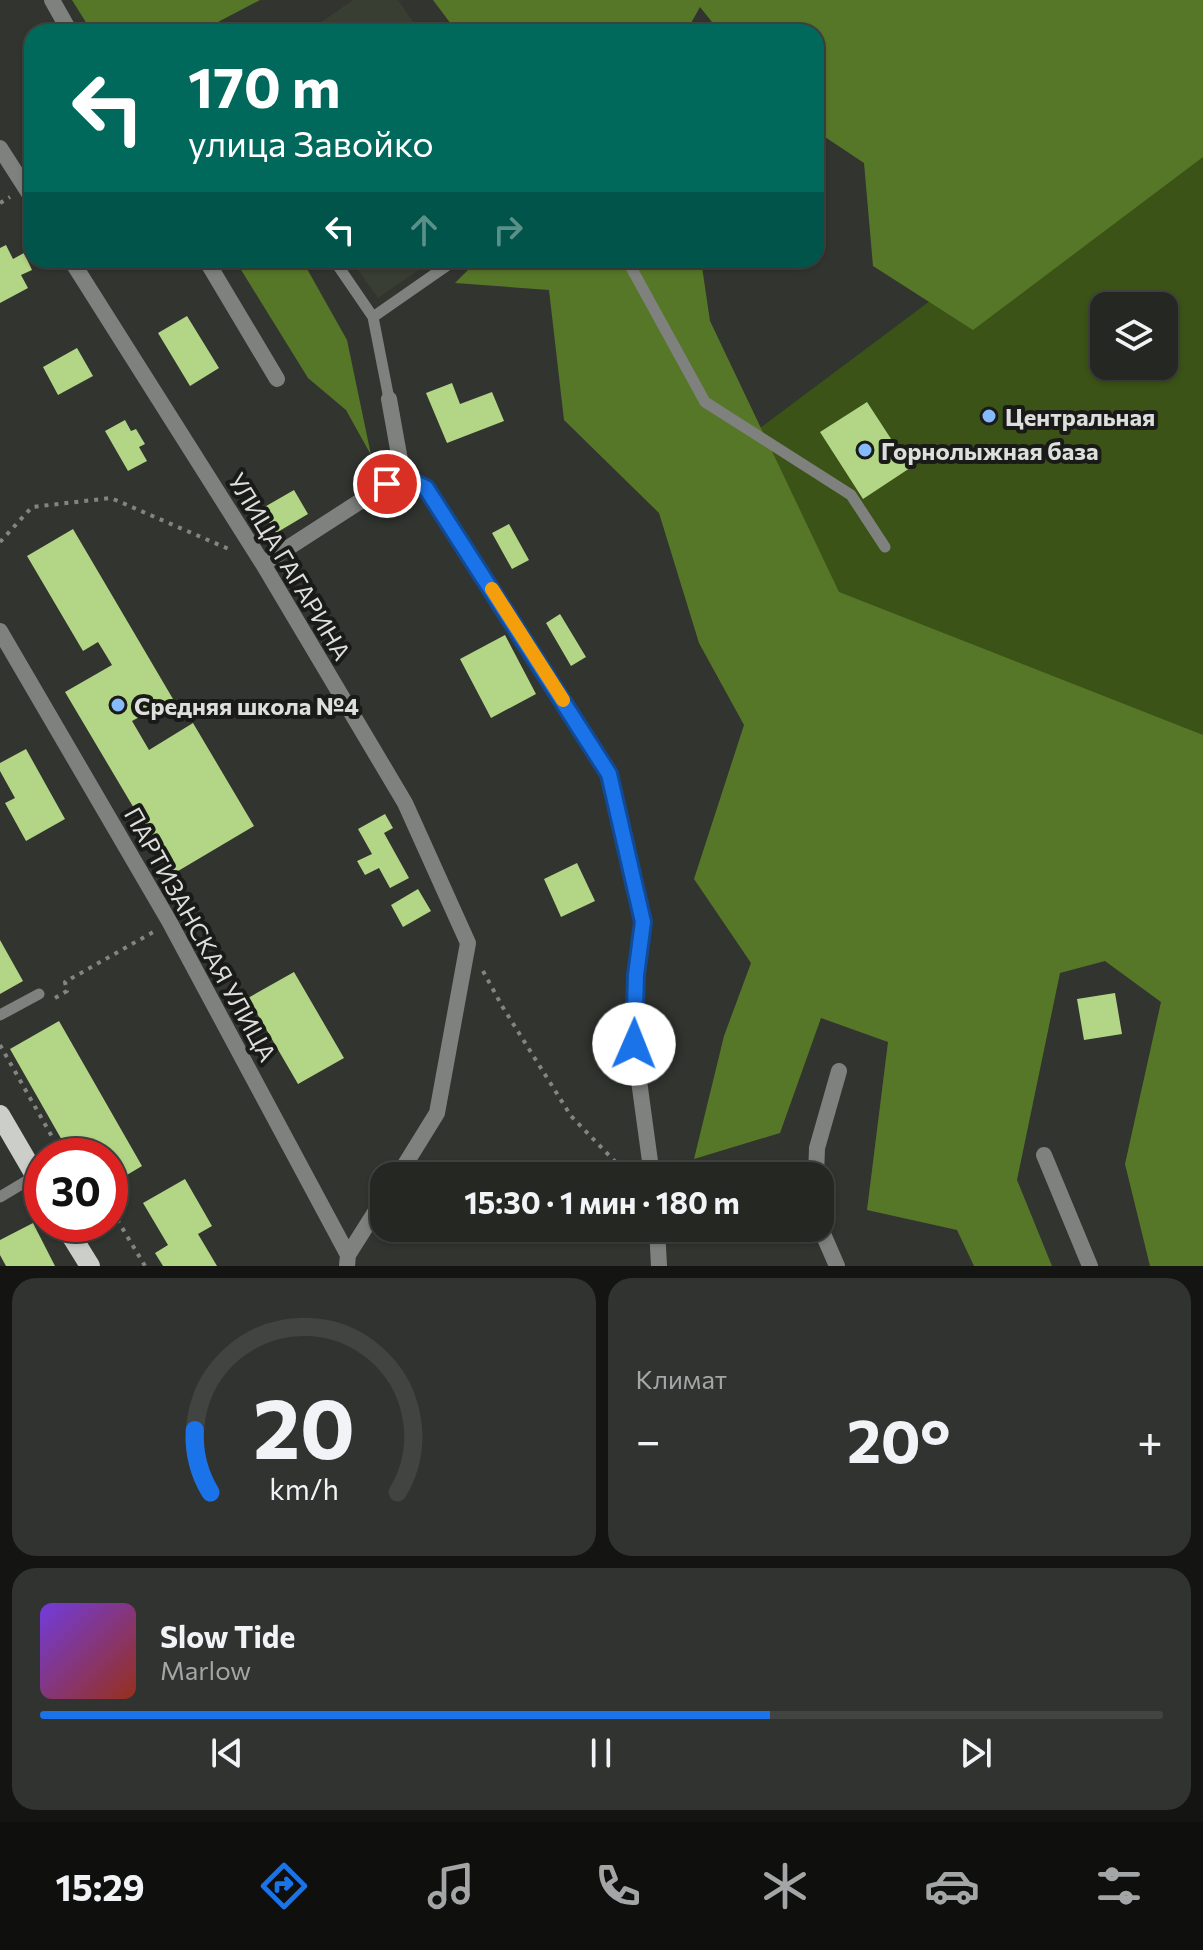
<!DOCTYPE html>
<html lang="ru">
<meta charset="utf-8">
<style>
:root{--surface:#252723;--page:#313330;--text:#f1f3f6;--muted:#a3a5a6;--line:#424441;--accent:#1a73e8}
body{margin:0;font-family:Commissioner,sans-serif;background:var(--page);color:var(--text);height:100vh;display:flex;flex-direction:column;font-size:30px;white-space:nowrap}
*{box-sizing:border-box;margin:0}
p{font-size:26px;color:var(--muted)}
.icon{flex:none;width:44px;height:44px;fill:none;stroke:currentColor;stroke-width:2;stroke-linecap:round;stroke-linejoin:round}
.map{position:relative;height:1266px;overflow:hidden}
.details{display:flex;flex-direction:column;gap:12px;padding:12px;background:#141513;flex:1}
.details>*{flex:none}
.top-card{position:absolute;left:24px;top:24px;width:800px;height:244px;border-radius:24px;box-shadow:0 2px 6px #0004,0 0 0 2px var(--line);background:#00695c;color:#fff;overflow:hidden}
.tools{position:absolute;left:1090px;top:292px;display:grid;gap:16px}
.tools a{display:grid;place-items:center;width:88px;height:88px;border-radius:16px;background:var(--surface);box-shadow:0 2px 6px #0004,0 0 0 2px var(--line);font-size:40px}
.speed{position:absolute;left:24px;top:1138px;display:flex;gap:16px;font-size:40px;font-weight:700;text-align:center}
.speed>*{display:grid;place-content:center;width:104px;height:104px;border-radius:50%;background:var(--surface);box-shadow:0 2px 6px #0004,0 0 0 2px var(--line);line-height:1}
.speed .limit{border:12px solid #d22;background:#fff;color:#111}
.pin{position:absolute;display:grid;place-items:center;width:68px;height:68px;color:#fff;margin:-34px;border:4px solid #fff;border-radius:50%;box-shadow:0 2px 8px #0007}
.me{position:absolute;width:88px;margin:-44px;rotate:1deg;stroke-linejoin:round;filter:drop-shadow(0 0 6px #0008)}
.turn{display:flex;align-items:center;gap:28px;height:168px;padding:0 32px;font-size:36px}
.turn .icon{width:104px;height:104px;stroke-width:2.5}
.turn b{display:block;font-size:56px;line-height:68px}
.lanes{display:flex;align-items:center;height:76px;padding:0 32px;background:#0003;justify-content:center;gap:40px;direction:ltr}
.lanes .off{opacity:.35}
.big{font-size:60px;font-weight:700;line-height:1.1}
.details .tile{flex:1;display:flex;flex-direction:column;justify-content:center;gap:12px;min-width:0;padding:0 28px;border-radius:24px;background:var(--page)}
.details .dial{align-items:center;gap:0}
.dial svg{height:208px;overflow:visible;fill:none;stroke:var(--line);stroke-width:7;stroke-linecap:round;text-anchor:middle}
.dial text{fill:var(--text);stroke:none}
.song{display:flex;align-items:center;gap:24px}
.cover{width:96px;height:96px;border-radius:12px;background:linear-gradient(135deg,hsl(260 70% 55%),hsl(10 70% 35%))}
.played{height:8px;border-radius:4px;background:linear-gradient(90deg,var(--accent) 65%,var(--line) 65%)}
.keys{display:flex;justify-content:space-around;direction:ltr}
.heat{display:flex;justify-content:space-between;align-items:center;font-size:44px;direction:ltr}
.details .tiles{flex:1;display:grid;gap:12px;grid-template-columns:1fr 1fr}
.tile:last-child{grid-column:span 2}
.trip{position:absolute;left:370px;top:1162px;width:464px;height:80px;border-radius:24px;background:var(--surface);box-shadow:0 2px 6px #0004,0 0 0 2px var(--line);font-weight:700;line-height:80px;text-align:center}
.dock{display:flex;height:128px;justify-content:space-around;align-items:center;background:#0f100e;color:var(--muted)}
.dock .icon{width:56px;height:56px}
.dock .current{color:var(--accent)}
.dock b{font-size:36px;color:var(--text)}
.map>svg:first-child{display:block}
</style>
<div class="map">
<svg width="1203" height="1266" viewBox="0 0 1203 1266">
<rect width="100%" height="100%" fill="#31342f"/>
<path fill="#393e33" d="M353 0H398L420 32H307Z
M351 260H433L378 298Z"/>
<path fill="#3b5316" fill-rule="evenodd" d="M1203 97V786L790 621 709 466ZM1104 306H1164V366H1104Z"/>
<path fill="#577728" d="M72 0H260L199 32H92Z
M433 0H1203V157L973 330 873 266 864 163 816 131V32H720L700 7 686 32H457Z
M235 260H302L347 340 371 455 346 410 308 378Z
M478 260H701L710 321 839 592 1203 735V1266H1150L1125 1164 1161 1002 1105 961 1060 973 1017 1180 1052 1266H974L957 1230 867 1210 888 1042 821 1018 780 1133 694 1159 724 1036 751 963 694 879 744 725 699 643 659 513 564 420 549 290 455 283Z"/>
<path fill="#b2d686" d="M6 245 13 259 24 253 32 270 21 275 28 288 0 303V248Z
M187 316 219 368 190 386 158 333Z
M77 348 93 376 58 395 43 367Z
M452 383 460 404 492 392 504 421 447 443 426 393Z
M867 402 910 468 863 499 820 432Z
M125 420 131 431 136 429 145 444 139 447 147 461 128 471 105 431Z
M294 490 308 514 276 533 261 509Z
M509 524 529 560 512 569 492 533Z
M73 529 173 699 132 721 149 750 193 723 254 826 173 874 65 692 112 665 98 642 83 651 27 556Z
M560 614 586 657 571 666 546 623Z
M505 635 536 694 491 718 460 659Z
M26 749 65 819 26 841 5 803 15 798 0 771V763Z
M385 814 393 828 384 833 409 878 390 888 379 868 365 875 357 861 372 854 358 829Z
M577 863 595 901 561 917 544 879Z
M418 889 431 911 403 927 391 905Z
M0 940 23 981 0 994Z
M294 972 344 1058 298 1084 248 998Z
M1115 993 1122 1034 1084 1040 1077 999Z
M59 1021 142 1166 110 1185V1156H71L10 1049Z
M185 1179 212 1226 198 1234 217 1266H163L155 1253 168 1245 143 1203Z
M33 1223 55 1266H6L0 1255V1240Z"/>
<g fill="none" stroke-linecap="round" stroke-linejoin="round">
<path stroke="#828580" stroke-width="4" stroke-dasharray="4 6" stroke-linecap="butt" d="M0 203 10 197
M0 542 32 507 111 498 231 550
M483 971 502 1006 571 1116 629 1176
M55 998 67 991 65 982 155 931
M0 1045 63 1156
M110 1213 115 1216 145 1266"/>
<path stroke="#7f817e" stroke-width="11" d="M334 260 373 317 389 399
M627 260 705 402 851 495 885 547
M373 317 455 260
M0 1015 39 994
M0 1197 35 1176"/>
<path stroke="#7f817e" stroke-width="16" d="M52 0 70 32
M0 148 32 198
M71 260 263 564 405 803 468 943 437 1113 398 1176
M206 260 277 379
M389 399 403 477
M403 477 426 488 609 774 643 922 636 975 634 1044 652 1176
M263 564 387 484 403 477
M0 631 169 921 348 1255 347 1266
M1044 1155 1090 1266
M816 1176 817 1148 839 1071
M820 1227 837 1266
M657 1228 659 1266
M348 1255 384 1198"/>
<path stroke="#cccec9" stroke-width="20" d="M0 1115 42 1187
M64 1224 90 1266"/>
</g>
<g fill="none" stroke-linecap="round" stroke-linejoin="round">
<defs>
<path id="route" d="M387 484 403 477 426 488 609 774 643 922 636 975 634 1044"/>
</defs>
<use href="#route" stroke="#114b97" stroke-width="20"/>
<use href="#route" stroke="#1a73e8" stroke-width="14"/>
<path stroke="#f59e0b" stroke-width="14" d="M492 589 563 700"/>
</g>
<g fill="#86bbfb" stroke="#1a1b19" stroke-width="3">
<circle cx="989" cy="416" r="8"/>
<circle cx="865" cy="450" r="8"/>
<circle cx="118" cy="705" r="8"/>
</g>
<g text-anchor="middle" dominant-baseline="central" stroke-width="8" stroke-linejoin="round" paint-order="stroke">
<g font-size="24" font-weight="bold" fill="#dddfdc" stroke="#1a1b19" text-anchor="start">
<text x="1005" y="416">Центральная</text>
<text x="881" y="450">Горнолыжная база</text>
<text x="134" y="705">Средняя школа №4</text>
</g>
<g font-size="24" fill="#dddfdc" stroke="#1a1b19">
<text transform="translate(290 566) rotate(59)">УЛИЦА ГАГАРИНА</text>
<text transform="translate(201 934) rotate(61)">ПАРТИЗАНСКАЯ УЛИЦА</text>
</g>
</g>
</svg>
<div class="tools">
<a><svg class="icon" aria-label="layers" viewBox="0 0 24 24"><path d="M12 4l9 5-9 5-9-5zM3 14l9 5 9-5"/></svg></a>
</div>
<div class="speed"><div class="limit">30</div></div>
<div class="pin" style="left:387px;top:484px;background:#d93025"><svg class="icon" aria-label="arrive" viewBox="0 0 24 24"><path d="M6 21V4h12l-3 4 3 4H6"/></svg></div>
<svg class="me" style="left:634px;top:1044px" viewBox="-20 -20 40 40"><circle r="19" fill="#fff"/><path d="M0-13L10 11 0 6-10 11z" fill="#1a73e8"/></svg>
<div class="trip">15:30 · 1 мин · 180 m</div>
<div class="top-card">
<div class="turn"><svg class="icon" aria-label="left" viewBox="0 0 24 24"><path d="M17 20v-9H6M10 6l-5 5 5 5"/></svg><div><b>170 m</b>улица Завойко</div></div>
<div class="lanes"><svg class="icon" aria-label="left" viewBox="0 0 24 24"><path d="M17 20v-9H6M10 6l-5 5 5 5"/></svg><svg class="icon off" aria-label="ahead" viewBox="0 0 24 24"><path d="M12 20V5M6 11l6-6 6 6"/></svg><svg class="icon off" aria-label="right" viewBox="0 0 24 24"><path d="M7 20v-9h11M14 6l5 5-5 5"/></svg></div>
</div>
</div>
<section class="details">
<div class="tiles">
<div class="tile dial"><svg viewBox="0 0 100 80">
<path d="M14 69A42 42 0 1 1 86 69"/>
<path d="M14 69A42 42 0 0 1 8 45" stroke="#1a73e8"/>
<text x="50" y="56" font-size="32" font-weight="700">20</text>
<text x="50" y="72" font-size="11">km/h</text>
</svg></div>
<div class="tile"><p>Климат</p>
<div class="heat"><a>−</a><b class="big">20°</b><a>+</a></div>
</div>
<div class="tile">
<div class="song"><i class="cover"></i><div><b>Slow Tide</b><p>Marlow</p></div></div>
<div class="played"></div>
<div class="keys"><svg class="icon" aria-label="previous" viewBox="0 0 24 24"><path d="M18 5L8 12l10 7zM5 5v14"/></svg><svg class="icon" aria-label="pause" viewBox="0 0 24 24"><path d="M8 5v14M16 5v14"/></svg><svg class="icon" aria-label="next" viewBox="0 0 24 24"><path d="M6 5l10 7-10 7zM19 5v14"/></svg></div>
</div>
</div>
</section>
<nav class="dock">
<b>15:29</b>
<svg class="icon current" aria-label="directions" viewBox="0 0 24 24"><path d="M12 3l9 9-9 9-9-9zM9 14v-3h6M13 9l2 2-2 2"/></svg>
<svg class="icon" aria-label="music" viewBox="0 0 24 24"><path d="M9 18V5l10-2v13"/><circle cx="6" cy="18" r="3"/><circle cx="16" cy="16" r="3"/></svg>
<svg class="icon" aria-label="phone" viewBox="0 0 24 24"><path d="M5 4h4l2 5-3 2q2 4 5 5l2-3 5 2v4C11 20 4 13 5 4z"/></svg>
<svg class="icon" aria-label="climate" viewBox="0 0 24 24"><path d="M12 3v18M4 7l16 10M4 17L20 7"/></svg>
<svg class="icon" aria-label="car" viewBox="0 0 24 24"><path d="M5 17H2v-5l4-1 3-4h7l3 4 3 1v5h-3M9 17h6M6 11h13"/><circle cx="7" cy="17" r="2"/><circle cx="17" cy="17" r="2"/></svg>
<svg class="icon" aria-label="filters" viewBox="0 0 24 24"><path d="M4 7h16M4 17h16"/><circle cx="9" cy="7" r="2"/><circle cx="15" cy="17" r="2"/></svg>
</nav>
